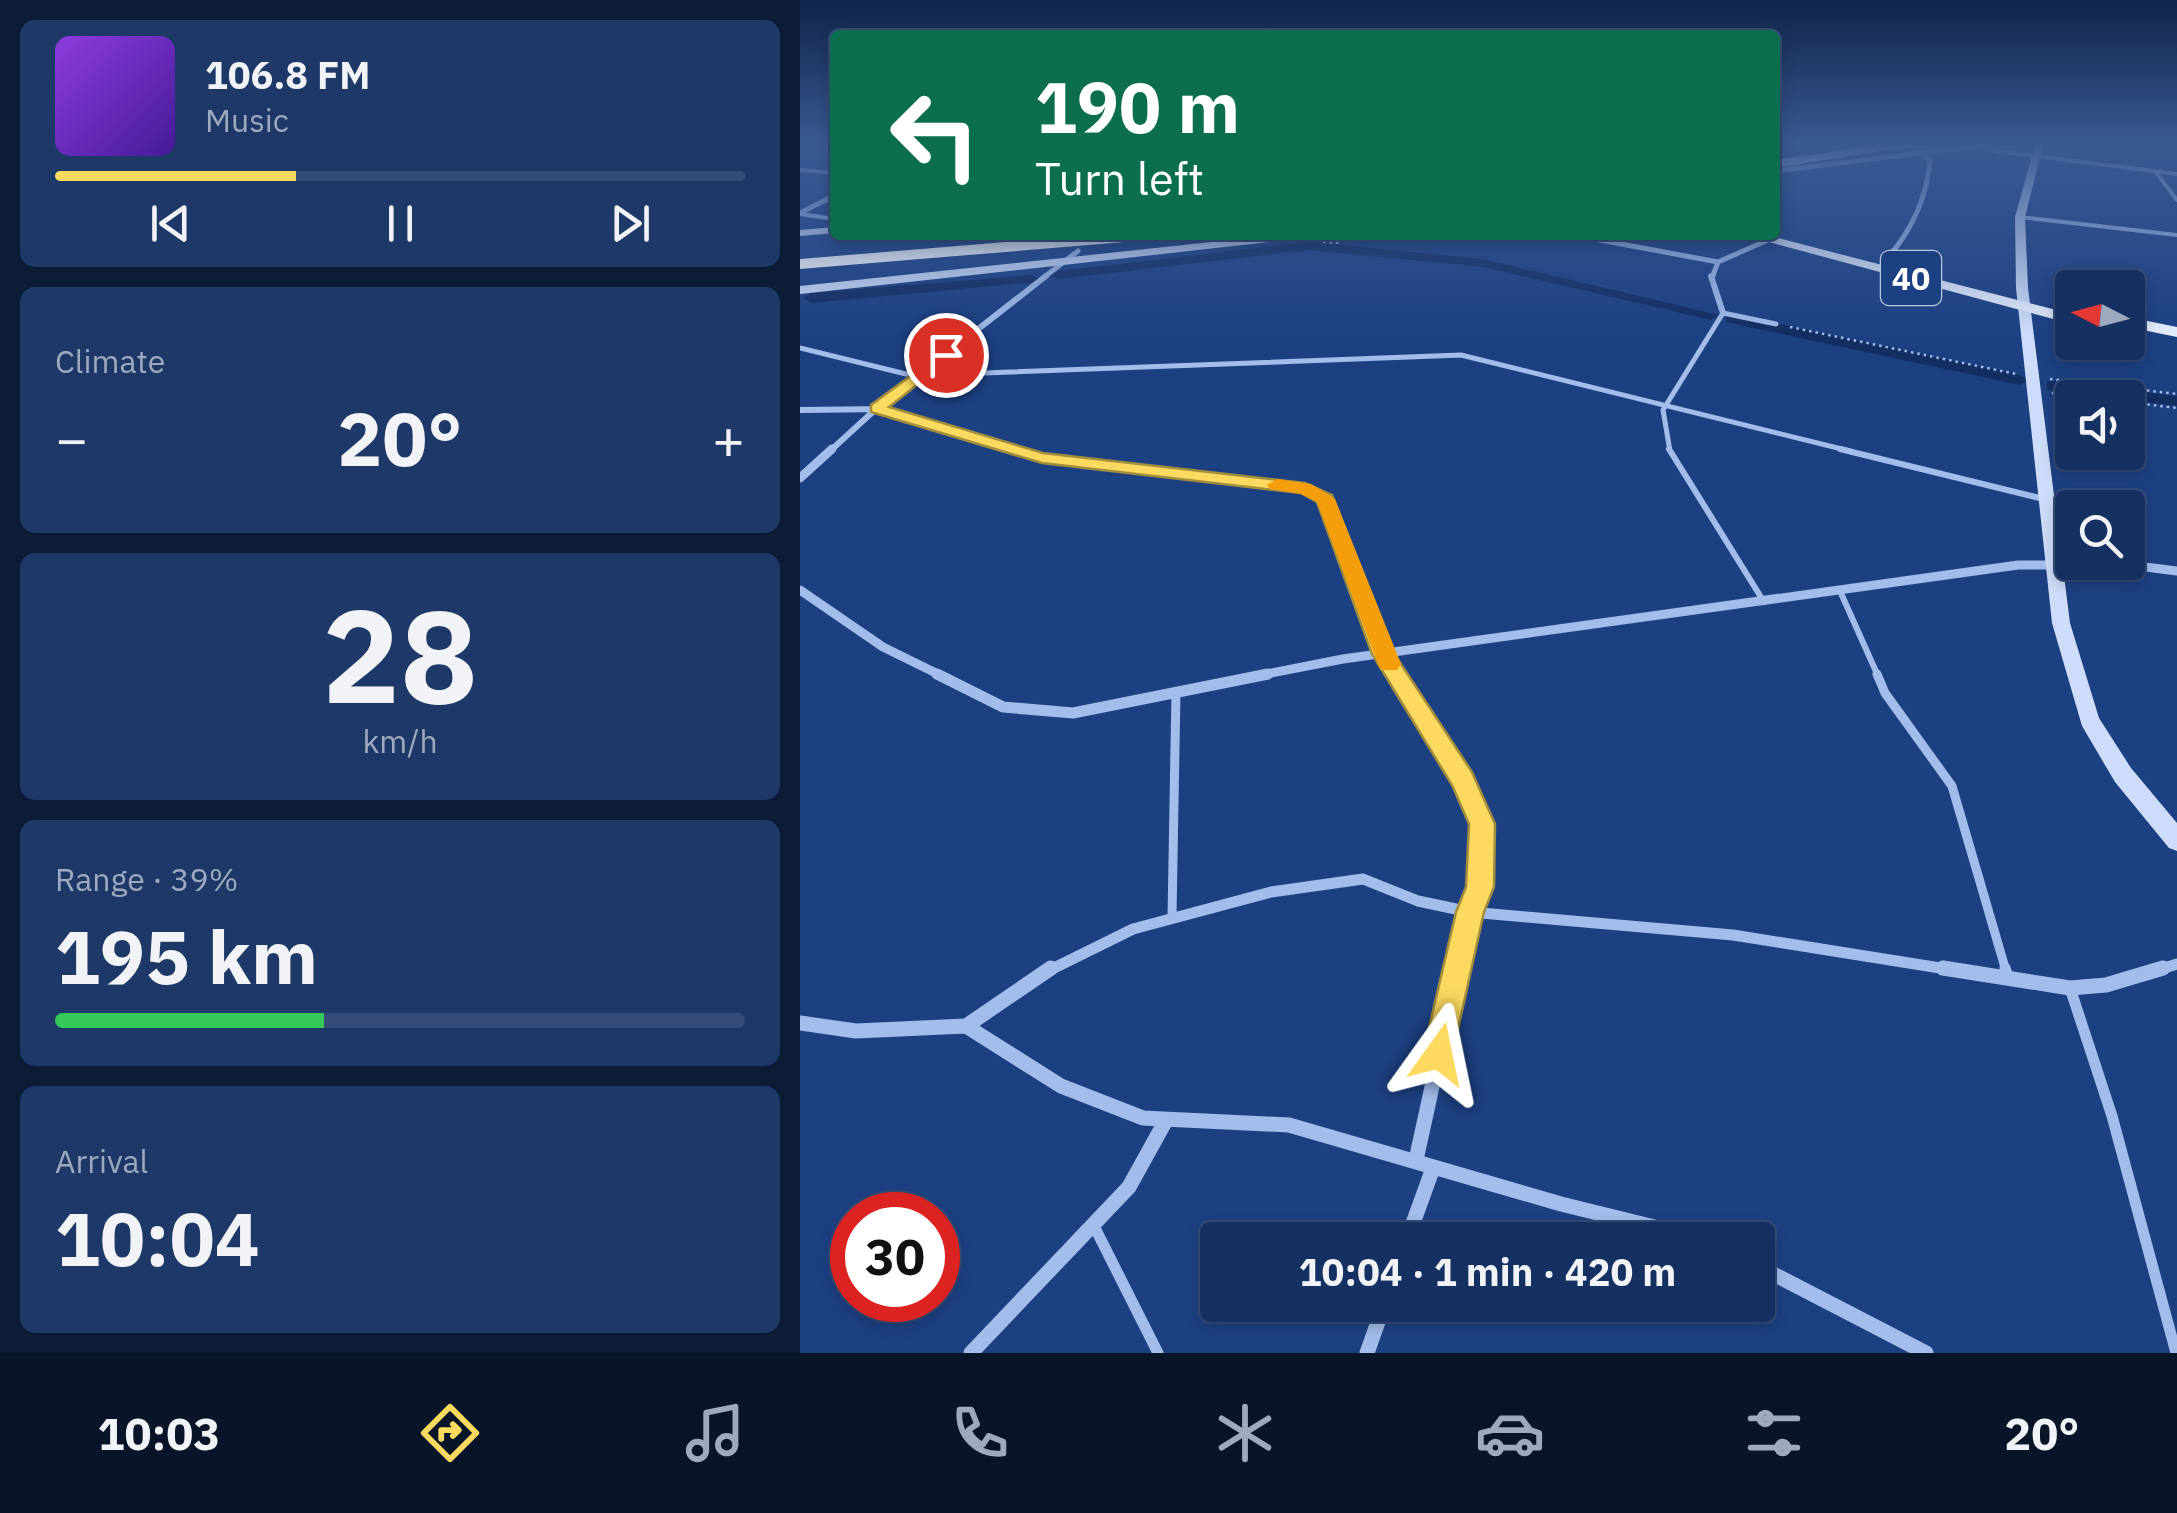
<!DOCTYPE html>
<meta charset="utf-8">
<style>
:root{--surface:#153162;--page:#1e3968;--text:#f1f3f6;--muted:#9da9be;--line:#344c77;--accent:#fbda5f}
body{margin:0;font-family:"IBM Plex Sans",sans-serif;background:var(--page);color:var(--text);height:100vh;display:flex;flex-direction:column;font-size:38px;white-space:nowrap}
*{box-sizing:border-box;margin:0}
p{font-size:32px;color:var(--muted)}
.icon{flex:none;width:55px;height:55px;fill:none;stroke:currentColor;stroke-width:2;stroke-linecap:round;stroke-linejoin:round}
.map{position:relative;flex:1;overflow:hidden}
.drawer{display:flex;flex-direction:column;gap:20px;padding:20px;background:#0c1b36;width:800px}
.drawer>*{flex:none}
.banner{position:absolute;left:30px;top:30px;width:950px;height:210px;border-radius:10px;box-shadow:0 5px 15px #0003,0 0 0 2px var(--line);background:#0b6e4f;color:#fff;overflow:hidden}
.needle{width:65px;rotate:276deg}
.tools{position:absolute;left:1255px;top:270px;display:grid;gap:20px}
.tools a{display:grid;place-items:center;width:90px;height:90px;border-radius:10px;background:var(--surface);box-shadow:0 5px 15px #0003,0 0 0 2px var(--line);font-size:50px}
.speed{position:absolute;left:30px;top:1192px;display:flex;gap:20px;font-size:50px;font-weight:700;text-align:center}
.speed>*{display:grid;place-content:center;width:130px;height:130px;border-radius:50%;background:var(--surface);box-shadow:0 5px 15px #0003,0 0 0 2px var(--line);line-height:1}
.speed .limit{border:15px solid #d22;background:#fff;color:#111}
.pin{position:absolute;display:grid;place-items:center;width:85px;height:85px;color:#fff;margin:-42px;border:5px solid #fff;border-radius:50%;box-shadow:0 2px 10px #0007}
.me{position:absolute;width:110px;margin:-55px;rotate:12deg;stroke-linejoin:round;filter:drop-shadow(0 0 8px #0008)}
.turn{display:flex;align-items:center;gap:35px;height:210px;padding:0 40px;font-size:45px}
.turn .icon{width:130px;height:130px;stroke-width:2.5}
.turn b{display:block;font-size:70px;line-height:85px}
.big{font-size:75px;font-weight:800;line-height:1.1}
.drawer .tile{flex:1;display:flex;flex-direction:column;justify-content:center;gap:15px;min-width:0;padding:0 35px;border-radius:15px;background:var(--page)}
.drawer .dial{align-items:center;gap:0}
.dial b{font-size:130px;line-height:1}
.song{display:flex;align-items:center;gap:30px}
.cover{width:120px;height:120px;border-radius:15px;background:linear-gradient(135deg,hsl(270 70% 55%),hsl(260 70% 35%))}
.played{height:10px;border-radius:5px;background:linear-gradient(90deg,var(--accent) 35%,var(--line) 35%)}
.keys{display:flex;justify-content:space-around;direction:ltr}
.heat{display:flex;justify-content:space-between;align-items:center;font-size:55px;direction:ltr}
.charge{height:15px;border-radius:8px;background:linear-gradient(90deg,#34c759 39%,var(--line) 0)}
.trip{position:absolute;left:400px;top:1222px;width:575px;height:100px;border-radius:10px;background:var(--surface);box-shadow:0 5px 15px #0003,0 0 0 2px var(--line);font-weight:800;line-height:100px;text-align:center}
.menu{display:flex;height:160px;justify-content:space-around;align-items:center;background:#081427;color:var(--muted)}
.menu .icon{width:70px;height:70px}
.menu .on{color:var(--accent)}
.menu b{font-size:45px;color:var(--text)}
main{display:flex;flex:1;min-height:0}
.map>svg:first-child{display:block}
</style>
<main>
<section class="drawer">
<div class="tile">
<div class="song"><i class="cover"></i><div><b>106.8 FM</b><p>Music</p></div></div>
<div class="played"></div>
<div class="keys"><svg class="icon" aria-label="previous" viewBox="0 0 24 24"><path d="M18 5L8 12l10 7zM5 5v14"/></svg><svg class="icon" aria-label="pause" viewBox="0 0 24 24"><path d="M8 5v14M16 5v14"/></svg><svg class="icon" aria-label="next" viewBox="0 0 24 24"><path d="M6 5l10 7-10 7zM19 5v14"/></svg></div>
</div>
<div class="tile"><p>Climate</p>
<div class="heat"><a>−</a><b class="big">20°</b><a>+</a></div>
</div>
<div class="tile dial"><b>28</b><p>km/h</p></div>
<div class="tile"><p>Range · 39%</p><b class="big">195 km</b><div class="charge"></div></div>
<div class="tile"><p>Arrival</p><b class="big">10:04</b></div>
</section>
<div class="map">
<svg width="1377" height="1353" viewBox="0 0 1377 1353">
<rect width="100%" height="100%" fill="#1c4183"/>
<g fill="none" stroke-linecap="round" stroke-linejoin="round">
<path fill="#132e61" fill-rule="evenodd" d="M510 242 683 259 919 315 911 320 683 267 510 250 258 279 251 275 258 271Z
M232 275 239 279 237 282 11 303 3 298 11 293Z
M932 314 1220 375 1229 380 1220 385 926 322V316Z
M1253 381 1377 396V406L1247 390V382Z"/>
<path stroke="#3e5e96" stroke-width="5" stroke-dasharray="5 2.5" stroke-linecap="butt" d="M1023 145 1043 157"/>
<path stroke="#a2bdea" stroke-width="2.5" stroke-dasharray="2.5 4" stroke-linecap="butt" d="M523 242 542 243
M990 327 1216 374
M1250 379 1377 394
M1252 393 1287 398
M1328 402 1377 408"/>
<path stroke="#a2bdea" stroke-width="4" d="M1182 145 1196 151 1377 174
M0 170 35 173
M1355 171 1377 200
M0 214 35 219
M1220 217 1377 235"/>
<path stroke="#a2bdea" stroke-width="5" d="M0 348 106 374 131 375 661 355 1050 451
M870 451 863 410 923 313 976 324"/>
<path stroke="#a2bdea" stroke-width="6" d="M869 449 964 602
M1040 449 1244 499
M1040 591 1078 676"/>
<path stroke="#a2bdea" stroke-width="9" d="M1077 674 1085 693 1152 786 1206 971
M372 917 376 692"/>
<path stroke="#a2bdea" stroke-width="11" d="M1205 968 1208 977
M1270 988 1312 1116 1376 1353
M293 1224 358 1353"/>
<path stroke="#a2bdea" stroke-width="5" d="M975 171 1185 145
M0 213 35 195
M773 235 918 262 968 240
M1085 261C1110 233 1127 198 1130 160L1121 153
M243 278 278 251
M912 278 918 262"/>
<path stroke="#a2bdea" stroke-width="6" d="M911 276 923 313
M0 410 87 409 220 451
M30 451 77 408 246 276"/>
<path stroke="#a2bdea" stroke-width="9" d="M212 449 242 458 505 488 525 499 567 619 597 676
M0 478 32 449
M1250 555 1272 558
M1306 562 1377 571
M0 590 83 647 142 676
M456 676 543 659 1218 565H1251"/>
<path stroke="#a2bdea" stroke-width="11" d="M137 674 203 707 273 713 468 674
M595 674C633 736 688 794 680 871 677 904 664 938 657 971
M248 971 333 929 471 892 563 879 618 901 670 912 933 935 1159 971
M1355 971 1377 964"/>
<path stroke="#a2bdea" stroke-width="15" d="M1143 968 1270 988 1306 985 1363 968
M0 1023 56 1031 166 1026 251 968
M166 1026 261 1086 343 1118 489 1125 761 1204 907 1240
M616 1160 658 968
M607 1240 633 1168
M958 1266 1126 1353
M171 1353 329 1187 365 1122
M567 1353 584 1305"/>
<path fill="#cddcf8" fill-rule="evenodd" d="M1235 145H1243L1225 217 1228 288 1270 623 1299 718 1331 768 1377 823V851L1369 848 1315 782 1282 726 1252 623 1216 288 1215 217Z
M35 227V233L0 236V230Z
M477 235H512L507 238 0 294V286Z"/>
<path fill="#e5edfe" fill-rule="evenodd" d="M943 235H966L1272 314V324Z
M1328 317 1377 327V337L1328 327Z"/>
<path fill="#fff" fill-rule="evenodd" d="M1083 145H1118L975 168V160Z
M290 235H357L349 240 0 269V259Z"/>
</g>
<linearGradient id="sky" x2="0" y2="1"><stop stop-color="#0f2448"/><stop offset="0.43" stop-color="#3a5a93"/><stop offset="1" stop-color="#3a5a93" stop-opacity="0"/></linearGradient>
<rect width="1377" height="334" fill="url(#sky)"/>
<path fill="#fbda5f" stroke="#a38e3e" stroke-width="2.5" d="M146 350 151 352V358L89 407 243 453 505 483 532 495 593 652 672 772 695 824 694 887 684 912 650 1065 639 1070 628 1065 623 1054 656 912 666 887 669 824 652 785 572 654 517 502 501 493 242 463 71 412V405Z"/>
<path fill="#f59e0b" d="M477 479 511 484 535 499 601 664 597 670H581L578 664 517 502 501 494 470 489 467 485Z"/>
<g text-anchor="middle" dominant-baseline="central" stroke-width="10" stroke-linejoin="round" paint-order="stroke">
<rect fill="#1c4183" stroke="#bbc6da" stroke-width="2.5" x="1081" y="251" width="60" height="54" rx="8"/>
<g font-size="32" font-weight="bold" fill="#fff">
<text x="1111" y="278">40</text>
</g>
</g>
</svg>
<div class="tools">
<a><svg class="needle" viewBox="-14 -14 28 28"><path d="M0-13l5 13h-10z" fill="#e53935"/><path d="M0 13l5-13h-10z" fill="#9da9be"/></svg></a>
<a><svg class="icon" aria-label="sound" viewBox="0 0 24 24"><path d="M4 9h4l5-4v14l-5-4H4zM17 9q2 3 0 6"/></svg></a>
<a><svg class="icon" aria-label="search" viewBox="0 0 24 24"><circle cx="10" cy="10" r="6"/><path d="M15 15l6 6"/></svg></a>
</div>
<div class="speed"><div class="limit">30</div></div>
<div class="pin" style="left:146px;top:355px;background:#d93025"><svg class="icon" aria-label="arrive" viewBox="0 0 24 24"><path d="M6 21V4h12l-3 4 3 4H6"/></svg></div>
<svg class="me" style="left:639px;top:1054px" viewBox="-20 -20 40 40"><path d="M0-17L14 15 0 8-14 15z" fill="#fbda5f" stroke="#fff" stroke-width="4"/></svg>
<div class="trip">10:04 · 1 min · 420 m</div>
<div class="banner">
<div class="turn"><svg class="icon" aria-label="left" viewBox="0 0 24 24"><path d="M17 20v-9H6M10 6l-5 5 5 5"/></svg><div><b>190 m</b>Turn left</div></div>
</div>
</div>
</main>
<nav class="menu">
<b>10:03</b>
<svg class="icon on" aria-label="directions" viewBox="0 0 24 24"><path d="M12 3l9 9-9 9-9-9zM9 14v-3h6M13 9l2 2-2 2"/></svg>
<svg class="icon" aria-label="music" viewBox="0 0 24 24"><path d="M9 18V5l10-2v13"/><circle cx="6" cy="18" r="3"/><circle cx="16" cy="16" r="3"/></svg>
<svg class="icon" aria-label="phone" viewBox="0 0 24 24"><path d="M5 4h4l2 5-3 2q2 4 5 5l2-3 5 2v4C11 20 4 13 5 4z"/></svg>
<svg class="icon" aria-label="climate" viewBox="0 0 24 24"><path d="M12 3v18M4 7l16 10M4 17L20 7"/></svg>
<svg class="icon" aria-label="car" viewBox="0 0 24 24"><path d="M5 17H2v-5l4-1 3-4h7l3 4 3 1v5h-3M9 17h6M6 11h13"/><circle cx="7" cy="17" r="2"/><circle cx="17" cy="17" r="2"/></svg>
<svg class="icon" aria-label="filters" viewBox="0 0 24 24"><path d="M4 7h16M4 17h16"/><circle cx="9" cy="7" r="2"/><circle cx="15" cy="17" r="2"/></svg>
<b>20°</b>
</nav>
